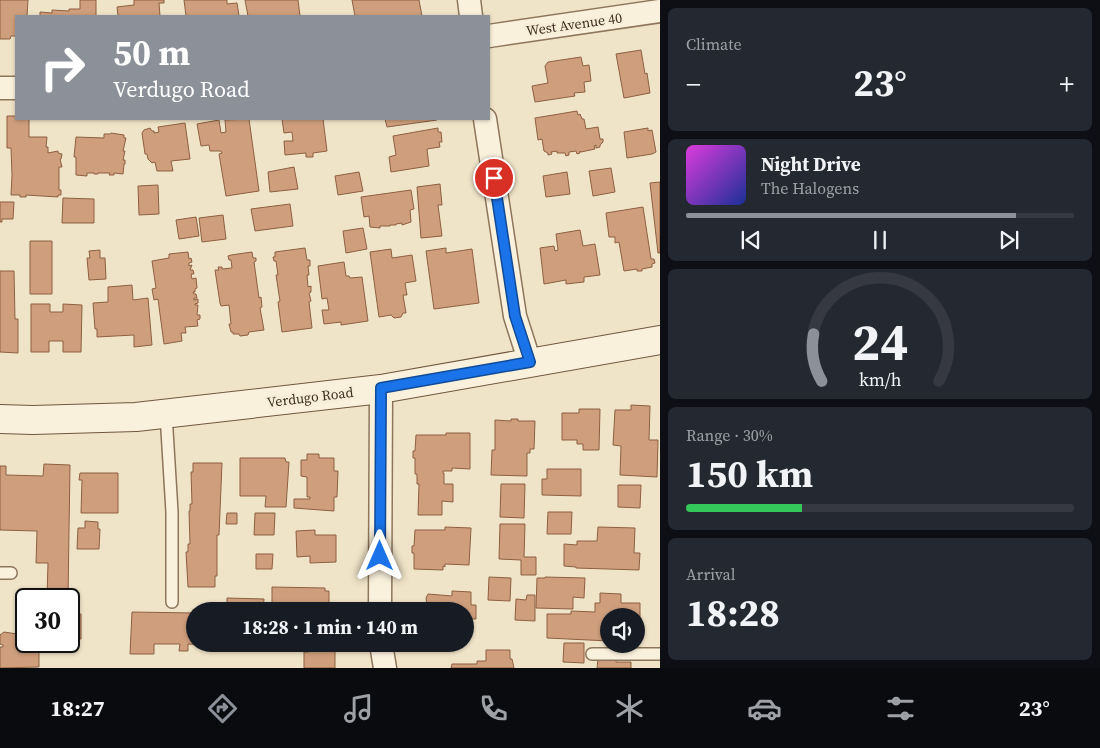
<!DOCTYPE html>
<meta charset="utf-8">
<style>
:root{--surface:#171b24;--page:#242831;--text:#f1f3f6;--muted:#9ea1a6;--line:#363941;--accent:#8c9099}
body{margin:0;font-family:"Source Serif 4",serif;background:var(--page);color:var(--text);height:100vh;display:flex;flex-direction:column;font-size:19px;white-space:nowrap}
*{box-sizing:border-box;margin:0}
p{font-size:16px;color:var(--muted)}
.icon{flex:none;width:28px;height:28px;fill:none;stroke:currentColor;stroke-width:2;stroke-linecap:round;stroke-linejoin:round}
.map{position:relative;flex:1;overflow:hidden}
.details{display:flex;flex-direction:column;gap:8px;padding:8px;background:#0d0f14;width:440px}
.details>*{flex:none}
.banner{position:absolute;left:15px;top:15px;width:475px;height:105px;border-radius:0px;box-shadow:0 1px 4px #0004;background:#8c9099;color:#fff;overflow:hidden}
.controls{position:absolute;left:600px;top:608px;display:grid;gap:10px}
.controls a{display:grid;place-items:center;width:45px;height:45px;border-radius:50%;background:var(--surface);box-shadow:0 1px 4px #0004;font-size:25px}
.speed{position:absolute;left:15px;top:588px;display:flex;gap:10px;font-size:25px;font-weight:700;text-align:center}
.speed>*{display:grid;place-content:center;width:65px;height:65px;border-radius:50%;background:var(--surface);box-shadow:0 1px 4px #0004;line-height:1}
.speed .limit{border:2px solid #111;border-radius:8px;background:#fff;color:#111}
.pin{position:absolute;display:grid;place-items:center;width:42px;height:42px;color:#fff;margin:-21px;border:2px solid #fff;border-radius:50%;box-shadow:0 1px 5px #0007}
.me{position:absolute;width:55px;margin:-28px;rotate:0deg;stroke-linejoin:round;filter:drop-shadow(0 0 4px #0008)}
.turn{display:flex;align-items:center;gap:18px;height:105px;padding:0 15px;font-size:22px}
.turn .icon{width:65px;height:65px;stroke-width:2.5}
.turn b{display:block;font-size:35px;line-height:42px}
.big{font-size:38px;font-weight:700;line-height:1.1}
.details .tile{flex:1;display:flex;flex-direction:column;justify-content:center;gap:8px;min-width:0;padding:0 18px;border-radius:8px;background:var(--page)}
.details .dial{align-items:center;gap:0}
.dial svg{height:130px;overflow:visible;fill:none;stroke:var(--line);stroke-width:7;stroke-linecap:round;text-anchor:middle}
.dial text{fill:var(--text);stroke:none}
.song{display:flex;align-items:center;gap:15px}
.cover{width:60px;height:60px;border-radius:8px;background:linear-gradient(135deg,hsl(300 70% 55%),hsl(230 70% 35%))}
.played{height:5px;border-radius:2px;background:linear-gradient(90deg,var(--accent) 85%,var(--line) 85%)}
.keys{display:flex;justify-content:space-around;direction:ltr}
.heat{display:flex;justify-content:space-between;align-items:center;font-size:28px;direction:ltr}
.charge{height:8px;border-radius:4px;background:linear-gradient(90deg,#34c759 30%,var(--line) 0)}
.trip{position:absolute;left:186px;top:602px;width:288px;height:50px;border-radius:25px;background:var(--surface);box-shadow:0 1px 4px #0004;font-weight:700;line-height:50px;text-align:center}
.tabs{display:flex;height:80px;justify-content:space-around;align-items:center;background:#090b0e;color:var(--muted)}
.tabs .icon{width:35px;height:35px}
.tabs .on{color:var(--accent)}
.tabs b{font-size:22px;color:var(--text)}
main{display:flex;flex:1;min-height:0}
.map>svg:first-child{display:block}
</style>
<main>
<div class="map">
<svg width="660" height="668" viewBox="0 0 660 668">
<rect width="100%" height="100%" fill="#f0e4c8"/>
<path fill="#cf9f7d" stroke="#8d5f41" d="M0 0H28L27 16H16V36H11L10 39H0Z
M80 0H96V16H40V12L52 13V10L69 11V9H80Z
M134 0H164V3H159L160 16H118L117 7 134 5Z
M184 0H227V4L237 3 239 16H186Z
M245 0H298L300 16H248Z
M352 0H419L422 16H355Z
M641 50 645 74 647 73 650 93 624 98 616 54Z
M581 57 583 66 589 65 591 81 584 82 585 92 574 93 575 96 535 102 532 86 548 83 545 66 548 62Z
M577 111 578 115 580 114 582 119H584L586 129 598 127 600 139H603V142L600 145V147L596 148V145L594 146 595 149 581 152 580 151V153L577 154 576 151 569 152V155L566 156 565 153H557V151L551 152 552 154 548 155V153L544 151 542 139 538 140 535 118Z
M7 116H16V119H29V137H47L46 147H48V153L58 151V153L62 154 61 159H60L62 167H59V190H61V195H58V197L26 195V197H20V195H11L12 175 11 148H7Z
M249 119 259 191 226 196 219 154 222 153 221 151H210L209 145 201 146 197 124 219 120 221 133 226 132 225 120Z
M282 119H323L327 151 313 153V157H306V153L285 155 284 141H293L292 132 284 133Z
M385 119H437V120L387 127Z
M185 123 190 159 171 161 173 171H157L155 162 152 163 148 159 147 154H145L142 133 144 130 150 128 152 131H154V133L159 132 158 127Z
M438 128V132H441L442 142H439L440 147 427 149 429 166 391 172 389 157 396 155 393 136Z
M648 128V131L652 130 656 152 652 154 627 158 624 132Z
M111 133 124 135V138H126L123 151H125L123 160H125V164H124L123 174 114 173V175H109L110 173H98V174H94V173H87V176L76 175V157H74L76 137 104 138V134H110Z
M294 167 298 189 270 192 268 172Z
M611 168 615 192 593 196 589 171Z
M359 172 363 191 338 195 335 176Z
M567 172 570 194 546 197 543 176Z
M660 182V253H658L650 183Z
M440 184 442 205H438L442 236 421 238 417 187Z
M158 185 159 214 139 215 138 186Z
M411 190 414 209 410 210 411 222 402 225V223L396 224V225H390V226H380V228L370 227 369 216 364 217 361 197Z
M63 198 94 199V223H62Z
M0 202H14L13 219H2V222H0Z
M290 204 293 226 255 231 251 209Z
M643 207 651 259H654L655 263 652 264V267L642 269V271H637V269L624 271 619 242 615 243V237H609L606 213Z
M223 215 226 239 202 242 199 218Z
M196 217 199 236 179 239 176 220Z
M363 228 367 249 346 253 343 231Z
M580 230 583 246 595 244 600 275 584 277V282L566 284V280L544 284 540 248 554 246 555 251 558 250 556 234Z
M30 241H52V294H30Z
M305 248 307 260H310V266H308L309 275H307L308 287 311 286V292L309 293 311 301 309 302 312 328 282 332 278 302 280 301 276 275H278L276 261H274L273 257H275V252Z
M446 248V253L472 249 479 303 434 309 426 251Z
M391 249 392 258 412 255 416 281 405 283 407 295H403L406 313H403L401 317 394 318 391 315 379 317 370 252Z
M100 250V258H105L106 279 89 280 87 258H90L89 251Z
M188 252 189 259 191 258 192 262 189 263V266L192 265 190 270H193L194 274H191L192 279 196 278 197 288 195 289V292H193L194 294H196L197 298H194V300L198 299V303L195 304V305H198L197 315H200V319L197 320 198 326 185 327 186 333H181L182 341 164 344 158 299 154 300 152 289 156 288 152 261 169 258V254Z
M252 252 253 258H256V261L254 262 259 298 261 297 262 307 260 308 264 330 249 332 248 335 240 336 239 334H233V332H231L229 324H231L229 305 221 306 220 303 215 270H219L218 267H222V269L232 268 231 260H229L228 256 231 255Z
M344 262 346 276H349L350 278 362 277 368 321 341 325V322L324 324 322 310H329L327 298 322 299 318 266Z
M0 271H14L15 319H18V353L0 352Z
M132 285 133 300 148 298 152 345 134 347V335L97 337V329H95L93 303 108 302V287Z
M31 304H50V312H63V304L82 305 81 352H63V341H49V352H31Z
M631 405 650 406 649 440H658L657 477 620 475 621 446 613 445 615 410H631Z
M579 409H600L599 450H583V444H577V440H562V413H579Z
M511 419H518V421H535L534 449H530V453H527V476L491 475 492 450H495V420L511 421Z
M446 433H470V469L452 468V471H443V473H444V484H453V502L442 501V515H418L419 484H417V474H415V458H413V451H415L416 435H446Z
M307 454H319V458H334V471H338L337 497H334V511L294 508V499H310V497H307V477L301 476V460H307Z
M240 458H285L286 462H289L286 507H265L266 496H240Z
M193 463H222L219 535H217V576H215V587H188L186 552H188V544H190L189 511H190V504H192L191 472H193Z
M44 464 70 465 68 598 47 597 48 563H36L37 531 0 530V466H6V475L43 476Z
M547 469H581V496L542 495V479H547Z
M80 473H118V513H81L82 480H79Z
M501 484H525L524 518 500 517Z
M618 485H641L640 508 618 507Z
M548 512H572L571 534H547Z
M227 513H237V524H226Z
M255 513H275L274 535H254Z
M85 521 98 522V529H100L99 549H77L78 528H85Z
M500 524H525L524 557H536V575H521V560L499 559Z
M445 527 471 528 469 565 445 564V567L443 566V570L414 569V553H412V546H414L415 530H445Z
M598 527 635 528 634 553H640L639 570 576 568V567L564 566V544L577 545V541H597Z
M315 530V535H336V562L310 563V556L297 557 296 531Z
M256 554H273L272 569H256Z
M489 577 511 578 510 601 488 600Z
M545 577 585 578 584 598 573 597V609L536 608 537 578H545Z
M272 587 325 588V591H329V603H331V611H272Z
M452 591 471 592V605H476V619H471V634H465V611H428L426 598 428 594 452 596Z
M600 593 621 594V603H640V641H636V616H609V641L547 638V614H571V611L595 612V603H600Z
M527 595H535V621L515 620 516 599 526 600Z
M227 598 264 599 263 611H227Z
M132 612 195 613V644L208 645 188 644V651H179L180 644H154V654H130Z
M69 614H81V639H69Z
M17 630H23V634H26V641H39V667L0 668V647H3V645L0 644V635L4 632 17 634Z
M564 643H584V663L563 662Z
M308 644H335V668H304V652H308Z
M486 650H510V659H512L514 668H451L452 664H477V661H486Z
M598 659H616V662H631V668H597Z"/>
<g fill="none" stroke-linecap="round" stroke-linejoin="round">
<defs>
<path id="lane" d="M166 414 172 512V602
M0 573H11
M592 654H660"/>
<path id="street" d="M469 0 471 16
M489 36 660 11
M0 88H16
M485 119 515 316 530 363
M380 611 381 389
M381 644 385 668"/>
<path id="secondary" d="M0 419 33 420 136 417 381 389 660 340"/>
</defs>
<use href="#lane" stroke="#8d765c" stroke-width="14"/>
<use href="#street" stroke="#8d765c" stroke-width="25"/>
<use href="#secondary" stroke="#6f573f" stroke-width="30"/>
<use href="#lane" stroke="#faf1dc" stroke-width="11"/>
<use href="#street" stroke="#faf1dc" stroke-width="22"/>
<use href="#secondary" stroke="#faf1dc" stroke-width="28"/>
</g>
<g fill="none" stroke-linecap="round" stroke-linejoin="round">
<defs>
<path id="route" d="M380 556 381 388 530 362 515 316 494 178"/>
</defs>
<use href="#route" stroke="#114b97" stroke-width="12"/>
<use href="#route" stroke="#1a73e8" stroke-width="9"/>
</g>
<g text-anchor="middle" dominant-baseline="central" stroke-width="5" stroke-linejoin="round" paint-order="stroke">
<g font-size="14" fill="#3d2e20" stroke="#f7eed8">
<text transform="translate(574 24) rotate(-8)">West Avenue 40</text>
<text transform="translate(310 397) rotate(-7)">Verdugo Road</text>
</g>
</g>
</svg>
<div class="controls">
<a><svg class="icon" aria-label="sound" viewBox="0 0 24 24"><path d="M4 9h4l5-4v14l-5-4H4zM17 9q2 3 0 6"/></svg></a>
</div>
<div class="speed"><div class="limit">30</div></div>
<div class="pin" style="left:494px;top:178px;background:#d93025"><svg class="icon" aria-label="arrive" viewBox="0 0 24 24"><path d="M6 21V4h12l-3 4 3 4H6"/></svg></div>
<svg class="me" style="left:380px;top:556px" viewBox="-20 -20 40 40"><path d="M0-17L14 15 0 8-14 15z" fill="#1a73e8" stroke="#fff" stroke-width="4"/></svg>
<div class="trip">18:28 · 1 min · 140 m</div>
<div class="banner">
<div class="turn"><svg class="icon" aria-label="right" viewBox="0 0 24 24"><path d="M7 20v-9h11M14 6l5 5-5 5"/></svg><div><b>50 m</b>Verdugo Road</div></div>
</div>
</div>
<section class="details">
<div class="tile"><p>Climate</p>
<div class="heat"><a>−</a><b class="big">23°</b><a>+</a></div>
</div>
<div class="tile">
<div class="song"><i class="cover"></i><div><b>Night Drive</b><p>The Halogens</p></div></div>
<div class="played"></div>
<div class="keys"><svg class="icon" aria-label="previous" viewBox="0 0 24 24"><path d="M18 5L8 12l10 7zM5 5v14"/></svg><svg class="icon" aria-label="pause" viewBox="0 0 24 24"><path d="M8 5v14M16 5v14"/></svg><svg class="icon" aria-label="next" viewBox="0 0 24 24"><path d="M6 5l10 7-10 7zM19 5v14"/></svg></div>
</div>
<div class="tile dial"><svg viewBox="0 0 100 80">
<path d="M14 69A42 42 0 1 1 86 69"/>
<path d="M14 69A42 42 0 0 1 9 40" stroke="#8c9099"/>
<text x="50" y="56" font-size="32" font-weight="700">24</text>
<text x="50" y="72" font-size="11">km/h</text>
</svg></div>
<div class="tile"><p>Range · 30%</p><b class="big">150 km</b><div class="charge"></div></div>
<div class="tile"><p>Arrival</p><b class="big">18:28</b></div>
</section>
</main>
<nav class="tabs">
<b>18:27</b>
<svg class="icon on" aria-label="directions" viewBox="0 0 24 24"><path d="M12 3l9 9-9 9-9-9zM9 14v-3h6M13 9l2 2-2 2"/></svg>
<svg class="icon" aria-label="music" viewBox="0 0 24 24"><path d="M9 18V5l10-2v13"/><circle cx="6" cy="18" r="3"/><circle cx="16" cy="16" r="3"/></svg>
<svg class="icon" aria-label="phone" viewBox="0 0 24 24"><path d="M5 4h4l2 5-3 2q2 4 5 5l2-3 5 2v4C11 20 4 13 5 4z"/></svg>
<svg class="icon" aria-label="climate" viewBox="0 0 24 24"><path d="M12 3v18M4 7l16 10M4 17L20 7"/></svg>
<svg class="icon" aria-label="car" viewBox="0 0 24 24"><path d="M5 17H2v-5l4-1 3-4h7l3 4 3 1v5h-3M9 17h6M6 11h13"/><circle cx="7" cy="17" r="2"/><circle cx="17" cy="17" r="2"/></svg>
<svg class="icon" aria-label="filters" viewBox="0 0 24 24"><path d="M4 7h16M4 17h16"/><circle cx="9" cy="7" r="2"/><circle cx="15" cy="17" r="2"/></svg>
<b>23°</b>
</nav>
